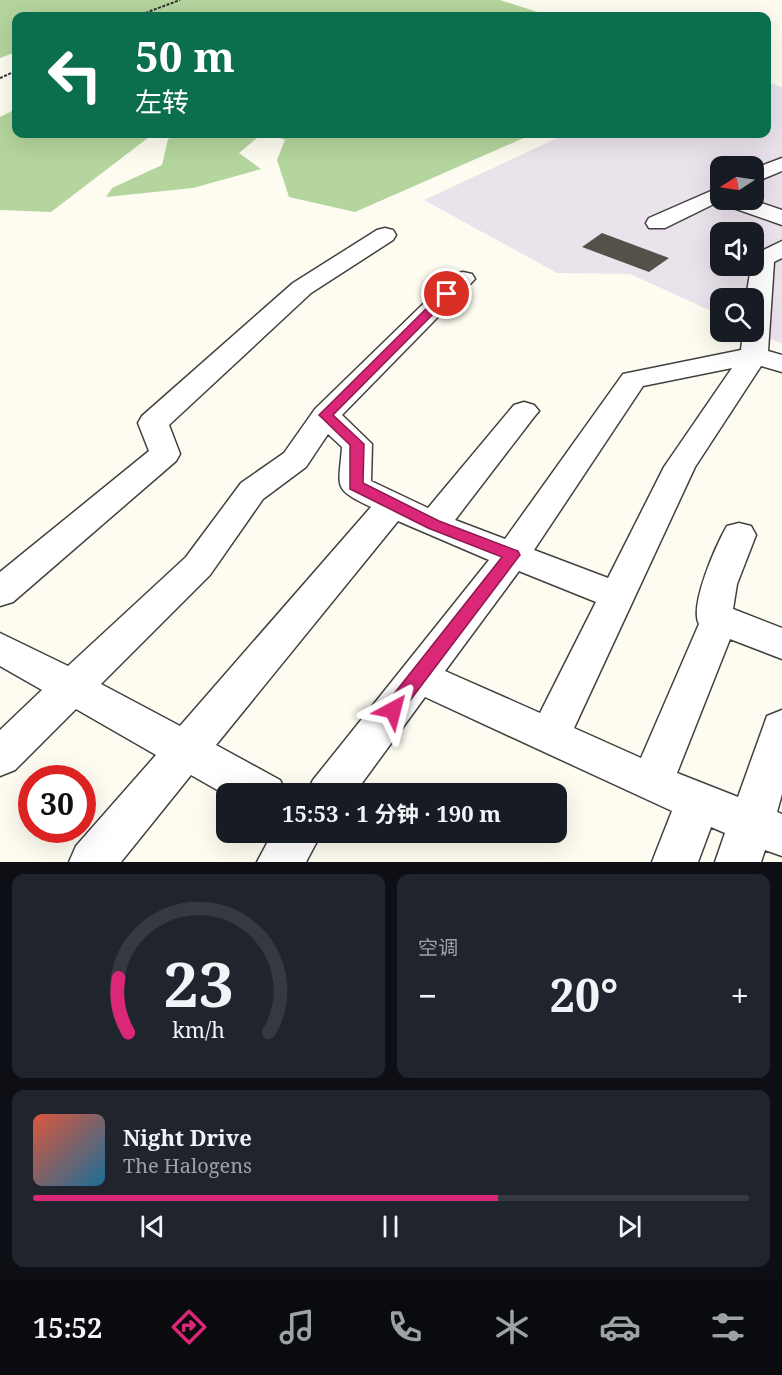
<!DOCTYPE html>
<html lang="zh">
<meta charset="utf-8">
<style>
:root{--surface:#171b24;--page:#20242c;--text:#f1f3f6;--muted:#9ea1a6;--line:#363941;--accent:#db2777}
body{margin:0;font-family:"Noto Serif","Noto Sans SC",serif;background:var(--page);color:var(--text);height:100vh;display:flex;flex-direction:column;font-size:22px;white-space:nowrap}
*{box-sizing:border-box;margin:0}
p{font-size:20px;color:var(--muted)}
.icon{flex:none;width:33px;height:33px;fill:none;stroke:currentColor;stroke-width:2;stroke-linecap:round;stroke-linejoin:round}
.map{position:relative;height:862px;overflow:hidden}
.sheet{display:flex;flex-direction:column;gap:12px;padding:12px;background:#0d0f14;flex:1}
.sheet>*{flex:none}
.guide{position:absolute;left:12px;top:12px;width:759px;height:126px;border-radius:12px;box-shadow:0 6px 24px #0002;background:#0b6e4f;color:#fff;overflow:hidden}
.needle{width:39px;rotate:258deg}
.buttons{position:absolute;left:710px;top:156px;display:grid;gap:12px}
.buttons a{display:grid;place-items:center;width:54px;height:54px;border-radius:12px;background:var(--surface);box-shadow:0 6px 24px #0002;font-size:30px}
.speed{position:absolute;left:18px;top:765px;display:flex;gap:12px;font-size:30px;font-weight:700;text-align:center}
.speed>*{display:grid;place-content:center;width:78px;height:78px;border-radius:50%;background:var(--surface);box-shadow:0 6px 24px #0002;line-height:1}
.speed .limit{border:9px solid #d22;background:#fff;color:#111}
.pin{position:absolute;display:grid;place-items:center;width:51px;height:51px;color:#fff;margin:-26px;border:3px solid #fff;border-radius:50%;box-shadow:0 2px 6px #0007}
.me{position:absolute;width:66px;margin:-33px;rotate:38deg;stroke-linejoin:round;filter:drop-shadow(0 0 4px #0008)}
.turn{display:flex;align-items:center;gap:21px;height:126px;padding:0 24px;font-size:27px}
.turn .icon{width:78px;height:78px;stroke-width:2.5}
.turn b{display:block;font-size:42px;line-height:51px}
.big{font-size:45px;font-weight:700;line-height:1.1}
.sheet .tile{flex:1;display:flex;flex-direction:column;justify-content:center;gap:9px;min-width:0;padding:0 21px;border-radius:12px;background:var(--page)}
.sheet .dial{align-items:center;gap:0}
.dial svg{height:156px;overflow:visible;fill:none;stroke:var(--line);stroke-width:7;stroke-linecap:round;text-anchor:middle}
.dial text{fill:var(--text);stroke:none}
.song{display:flex;align-items:center;gap:18px}
.cover{width:72px;height:72px;border-radius:9px;background:linear-gradient(135deg,hsl(10 70% 55%),hsl(200 70% 35%))}
.played{height:6px;border-radius:3px;background:linear-gradient(90deg,var(--accent) 65%,var(--line) 65%)}
.keys{display:flex;justify-content:space-around;direction:ltr}
.heat{display:flex;justify-content:space-between;align-items:center;font-size:33px;direction:ltr}
.sheet .tiles{flex:1;display:grid;gap:12px;grid-template-columns:1fr 1fr}
.tile:last-child{grid-column:span 2}
.trip{position:absolute;left:216px;top:783px;width:351px;height:60px;border-radius:12px;background:var(--surface);box-shadow:0 6px 24px #0002;font-weight:700;line-height:60px;text-align:center}
.dock{display:flex;height:96px;justify-content:space-around;align-items:center;background:#090b0e;color:var(--muted)}
.dock .icon{width:42px;height:42px}
.dock .selected{color:var(--accent)}
.dock b{font-size:27px;color:var(--text)}
.map>svg:first-child{display:block}
</style>
<div class="map">
<svg width="782" height="862" viewBox="0 0 782 862">
<rect width="100%" height="100%" fill="#fefcf0"/>
<path fill="#ebe3ec" fill-rule="evenodd" d="M767 82 782 87V344L753 330V298H720V315L630 274 557 273 424 200 566 134H766ZM720 166H753V200H720ZM720 232H753V266H720Z"/>
<path fill="#b4d59d" d="M0 0H500L550 16H16V52L0 58Z
M16 109V134H153L51 212 0 210V117Z
M180 134H247L257 138 239 153 261 169 193 188 106 197 112 188 162 165 168 139Z
M271 134H533L355 212 289 197 277 160 285 140Z"/>
<path fill="#56504b" d="M602 233 669 258 649 272 582 247Z"/>
<g fill="none" stroke-linecap="round" stroke-linejoin="round">
<defs>
<path id="minor" d="M782 158V171L753 183V169Z
M720 187V200H752L782 210V225L725 205 722 200 665 228H649L646 223 649 218Z
M385 228 393 230 396 235 393 240 311 293 169 425 180 454 176 461 13 602 0 606V572L149 451 138 423 142 416 293 283 377 230Z
M782 241V258L774 262 768 351 782 355V372L761 366 695 467 574 728 641 758 699 624C689 606 716 545 727 526L739 523 751 526 756 535 737 584 733 609 782 628V659L730 639 677 773 738 797 767 716 782 710V794L777 812 782 814V856L765 850 761 862H715L725 833 711 827 698 862H652L672 811 425 697 354 794H306L313 780 489 560 398 521 216 745 280 780 287 794 226 795 191 775 121 862H69L76 846 156 755 76 709 15 770 0 776V730L42 690 0 666V633L68 666 186 557 241 483 284 453 315 409 454 274 463 272 472 274 475 279 342 415 372 444 371 481 428 508 514 405 524 402 534 405 539 411 534 417 455 520 505 539 623 374 741 350 743 332H753V298H746L753 255ZM732 368 664 467 608 578 534 550 643 386ZM328 434 342 447C339 489 332 488 371 507L180 726 101 684 210 575 263 499 306 467ZM519 571 596 602 540 713 445 671Z
M273 832H322L306 862H257Z"/>
</defs>
<use href="#minor" stroke="#414141" stroke-width="3"/>
<path stroke="#303030" stroke-width="2" stroke-dasharray="3 1.5" stroke-linecap="butt" d="M137 16 180 0
M0 78 16 71"/>
<use href="#minor" fill="#fff" fill-rule="evenodd"/>
</g>
<path fill="#db2777" stroke="#8e194d" stroke-width="1.5" d="M443 292 453 294 333 415 364 444 363 483 439 521 518 551 520 555 399 715 393 717 386 715 383 710 386 704 502 557 428 528 350 489V445L319 415Z"/>
</svg>
<div class="buttons">
<a><svg class="needle" viewBox="-14 -14 28 28"><path d="M0-13l5 13h-10z" fill="#e53935"/><path d="M0 13l5-13h-10z" fill="#9ea1a6"/></svg></a>
<a><svg class="icon" aria-label="sound" viewBox="0 0 24 24"><path d="M4 9h4l5-4v14l-5-4H4zM17 9q2 3 0 6"/></svg></a>
<a><svg class="icon" aria-label="search" viewBox="0 0 24 24"><circle cx="10" cy="10" r="6"/><path d="M15 15l6 6"/></svg></a>
</div>
<div class="speed"><div class="limit">30</div></div>
<div class="pin" style="left:447px;top:294px;background:#d93025"><svg class="icon" aria-label="arrive" viewBox="0 0 24 24"><path d="M6 21V4h12l-3 4 3 4H6"/></svg></div>
<svg class="me" style="left:393px;top:710px" viewBox="-20 -20 40 40"><path d="M0-17L14 15 0 8-14 15z" fill="#db2777" stroke="#fff" stroke-width="4"/></svg>
<div class="trip">15:53 · 1 分钟 · 190 m</div>
<div class="guide">
<div class="turn"><svg class="icon" aria-label="left" viewBox="0 0 24 24"><path d="M17 20v-9H6M10 6l-5 5 5 5"/></svg><div><b>50 m</b>左转</div></div>
</div>
</div>
<section class="sheet">
<div class="tiles">
<div class="tile dial"><svg viewBox="0 0 100 80">
<path d="M14 69A42 42 0 1 1 86 69"/>
<path d="M14 69A42 42 0 0 1 9 41" stroke="#db2777"/>
<text x="50" y="56" font-size="32" font-weight="700">23</text>
<text x="50" y="72" font-size="11">km/h</text>
</svg></div>
<div class="tile"><p>空调</p>
<div class="heat"><a>−</a><b class="big">20°</b><a>+</a></div>
</div>
<div class="tile">
<div class="song"><i class="cover"></i><div><b>Night Drive</b><p>The Halogens</p></div></div>
<div class="played"></div>
<div class="keys"><svg class="icon" aria-label="previous" viewBox="0 0 24 24"><path d="M18 5L8 12l10 7zM5 5v14"/></svg><svg class="icon" aria-label="pause" viewBox="0 0 24 24"><path d="M8 5v14M16 5v14"/></svg><svg class="icon" aria-label="next" viewBox="0 0 24 24"><path d="M6 5l10 7-10 7zM19 5v14"/></svg></div>
</div>
</div>
</section>
<nav class="dock">
<b>15:52</b>
<svg class="icon selected" aria-label="directions" viewBox="0 0 24 24"><path d="M12 3l9 9-9 9-9-9zM9 14v-3h6M13 9l2 2-2 2"/></svg>
<svg class="icon" aria-label="music" viewBox="0 0 24 24"><path d="M9 18V5l10-2v13"/><circle cx="6" cy="18" r="3"/><circle cx="16" cy="16" r="3"/></svg>
<svg class="icon" aria-label="phone" viewBox="0 0 24 24"><path d="M5 4h4l2 5-3 2q2 4 5 5l2-3 5 2v4C11 20 4 13 5 4z"/></svg>
<svg class="icon" aria-label="climate" viewBox="0 0 24 24"><path d="M12 3v18M4 7l16 10M4 17L20 7"/></svg>
<svg class="icon" aria-label="car" viewBox="0 0 24 24"><path d="M5 17H2v-5l4-1 3-4h7l3 4 3 1v5h-3M9 17h6M6 11h13"/><circle cx="7" cy="17" r="2"/><circle cx="17" cy="17" r="2"/></svg>
<svg class="icon" aria-label="filters" viewBox="0 0 24 24"><path d="M4 7h16M4 17h16"/><circle cx="9" cy="7" r="2"/><circle cx="15" cy="17" r="2"/></svg>
</nav>
